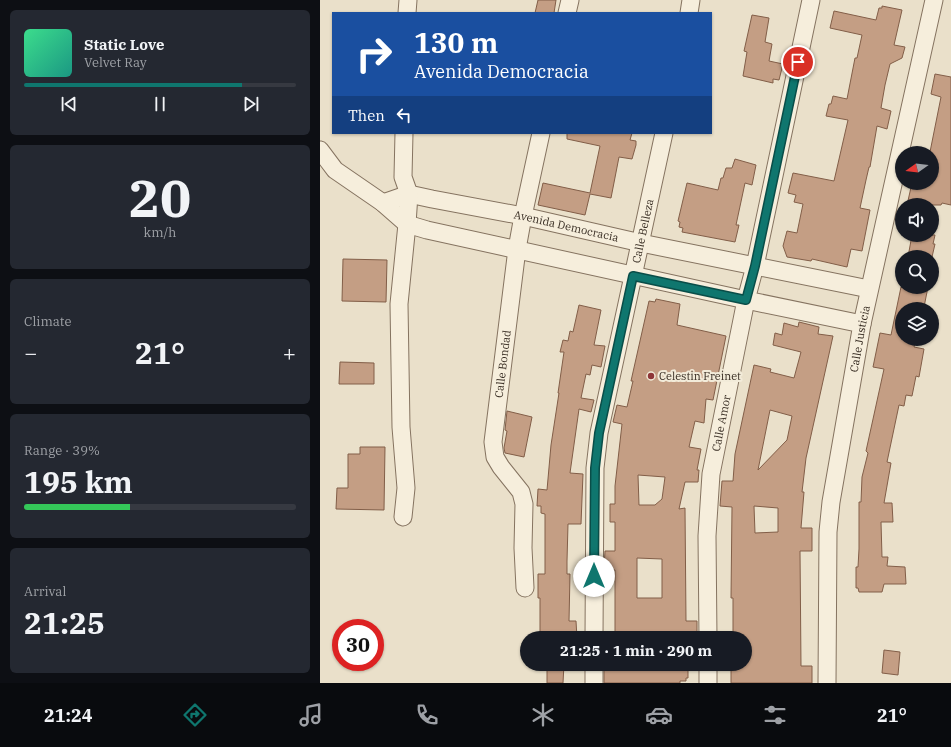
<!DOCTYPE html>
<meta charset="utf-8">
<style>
:root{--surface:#171b24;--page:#242831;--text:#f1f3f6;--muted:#9ea1a6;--line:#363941;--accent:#0f766e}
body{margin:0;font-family:"IBM Plex Serif",serif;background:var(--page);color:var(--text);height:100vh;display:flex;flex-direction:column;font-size:15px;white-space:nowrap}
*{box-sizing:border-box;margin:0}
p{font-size:13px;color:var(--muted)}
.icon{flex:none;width:22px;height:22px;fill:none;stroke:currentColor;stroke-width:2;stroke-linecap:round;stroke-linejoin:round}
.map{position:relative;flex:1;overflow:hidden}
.panel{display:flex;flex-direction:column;gap:10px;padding:10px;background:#0d0f14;width:320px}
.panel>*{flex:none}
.banner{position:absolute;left:12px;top:12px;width:380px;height:122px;border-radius:0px;box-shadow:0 1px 3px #0004;background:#1a4fa0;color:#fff;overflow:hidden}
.needle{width:26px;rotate:256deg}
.controls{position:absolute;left:575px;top:146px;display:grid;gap:8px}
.controls a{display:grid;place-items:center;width:44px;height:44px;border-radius:50%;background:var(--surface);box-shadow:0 1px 3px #0004;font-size:20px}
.speed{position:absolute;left:12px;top:619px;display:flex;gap:8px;font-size:20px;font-weight:700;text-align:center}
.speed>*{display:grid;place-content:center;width:52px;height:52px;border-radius:50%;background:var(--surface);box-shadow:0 1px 3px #0004;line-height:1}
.speed .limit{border:6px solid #d22;background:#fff;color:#111}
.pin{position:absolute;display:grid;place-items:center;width:34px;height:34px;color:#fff;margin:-17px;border:2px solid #fff;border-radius:50%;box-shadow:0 1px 4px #0007}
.me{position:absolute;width:44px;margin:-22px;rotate:0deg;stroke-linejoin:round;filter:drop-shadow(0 0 3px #0008)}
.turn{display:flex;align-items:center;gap:14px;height:84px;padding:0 16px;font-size:18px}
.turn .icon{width:52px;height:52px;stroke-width:2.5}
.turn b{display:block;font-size:28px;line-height:34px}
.then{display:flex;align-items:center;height:38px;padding:0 16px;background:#0003;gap:8px;font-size:15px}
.big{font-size:30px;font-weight:700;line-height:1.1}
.panel .widget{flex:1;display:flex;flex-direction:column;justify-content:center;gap:6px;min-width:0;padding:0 14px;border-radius:6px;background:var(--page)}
.panel .dial{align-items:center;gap:0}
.dial b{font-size:52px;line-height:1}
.song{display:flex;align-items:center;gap:12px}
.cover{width:48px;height:48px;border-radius:6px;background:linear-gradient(135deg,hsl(150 70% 55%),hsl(170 70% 35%))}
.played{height:4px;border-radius:2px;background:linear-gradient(90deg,var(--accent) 80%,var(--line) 80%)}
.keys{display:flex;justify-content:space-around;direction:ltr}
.heat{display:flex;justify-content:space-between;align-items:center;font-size:22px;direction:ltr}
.charge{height:6px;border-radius:3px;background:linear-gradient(90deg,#34c759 39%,var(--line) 0)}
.trip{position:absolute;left:200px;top:631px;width:232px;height:40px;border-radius:20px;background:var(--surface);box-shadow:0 1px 3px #0004;font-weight:700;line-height:40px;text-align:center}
.dock{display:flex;height:64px;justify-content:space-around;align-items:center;background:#090b0e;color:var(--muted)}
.dock .icon{width:28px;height:28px}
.dock .current{color:var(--accent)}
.dock b{font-size:18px;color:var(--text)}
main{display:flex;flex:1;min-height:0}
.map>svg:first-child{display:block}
</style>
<main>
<section class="panel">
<div class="widget">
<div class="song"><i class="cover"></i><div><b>Static Love</b><p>Velvet Ray</p></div></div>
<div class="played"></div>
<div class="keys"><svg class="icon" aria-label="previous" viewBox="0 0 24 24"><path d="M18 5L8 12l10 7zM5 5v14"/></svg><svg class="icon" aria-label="pause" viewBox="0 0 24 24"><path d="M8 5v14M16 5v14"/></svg><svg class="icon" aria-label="next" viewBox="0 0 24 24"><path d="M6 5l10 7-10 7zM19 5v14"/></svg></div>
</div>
<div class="widget dial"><b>20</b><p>km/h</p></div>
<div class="widget"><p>Climate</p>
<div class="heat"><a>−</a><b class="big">21°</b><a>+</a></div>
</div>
<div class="widget"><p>Range · 39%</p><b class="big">195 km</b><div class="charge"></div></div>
<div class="widget"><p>Arrival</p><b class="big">21:25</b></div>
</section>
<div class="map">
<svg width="631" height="683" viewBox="0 0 631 683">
<rect width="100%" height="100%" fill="#eae0ca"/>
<path fill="#c49e84" stroke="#825e48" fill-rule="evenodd" d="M218 0H236L234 13H215Z
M562 6 582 10 574 45 585 47 582 58 570 64 565 85 561 108 571 111 567 129 557 126 550 167H549L546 180 540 208 550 210 542 251 531 249 527 267 492 259 491 261 467 257 463 246 467 231 477 233 483 204 474 202 476 195 468 193 473 173 514 181 528 120 506 116 509 104H511L513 96 527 99 535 58H537L542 35 510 28 514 11 556 20 559 8H562Z
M432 15 449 18 445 42 452 44 449 61 463 64 459 80 453 79V83L423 76 427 52 424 51Z
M615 74 631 77V205L622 203 621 205H587L592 183H612V153L610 152 621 97 611 94Z
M247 133H312L310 140 316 141V145L312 159 299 157 291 198 270 194 265 215 218 205 223 183 270 193 280 146 247 139Z
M415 159 436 165 432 185 425 183 416 225H419L415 242 362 232 363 228 359 227 360 222 358 221 367 183 398 190 401 178H403L406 168H412Z
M592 235H615L613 244H615L612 257H588Z
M23 259 67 260 66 302 22 301Z
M581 287H608L604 307 600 306V309H582V339H596L594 347 604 349 599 377 596 376 592 396 586 395 584 406 579 405 567 462 571 463 564 503H572L573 522H561L562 557H568L567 566 585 567 586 584H564L562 592H539L538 588H536V567H538L539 549V502H541L542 477 548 453 546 451 564 369 553 367 560 333 571 335Z
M336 299 360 304 357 325 406 336 393 400 386 399 384 423 375 421 369 447 381 449 377 470H379L378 482H365L359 509 365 508 366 621H377V638H295V570H284L285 551H295V522H290V504H295V486L302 424 293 422 297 405 307 407 313 381H311L329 301 335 302ZM318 475 345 477 342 499 335 505H319ZM317 558 342 559V598H317Z
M259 305 281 310 274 345 285 346 281 367 272 365 270 375 266 374 261 398 274 400 271 412 259 409 250 473 263 474 261 524H248L247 561V574H250L249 621H256L257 638H220V598H218V574H225V514L221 513V506H217L218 489 227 490 231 445 239 393H238L244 352H240L243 340 248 341 250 331 253 332Z
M479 322 499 327 498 334 513 336 486 458 482 492H484L481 528H492V551H480L481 666H492V683H411V666H417V664H425V638H413V598H411L412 507 400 506 402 481H413L415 454 434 365 451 369 450 372 474 378 481 352 453 345 455 333 462 335 464 323 478 327ZM450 410 472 416 467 440 438 470ZM434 506 458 508V532L435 533Z
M20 362 54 363V384H19Z
M187 411 212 417 204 457 185 453 184 448 187 431 185 430Z
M40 447H65L64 510 16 509 17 488H28V454H40Z
M564 650 580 652 578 675 562 673Z
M227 664H244L243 683H227Z
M284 664H359V666H368V678H366V681H360V683H284Z"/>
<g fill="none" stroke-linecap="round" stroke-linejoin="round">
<defs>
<g id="minor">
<path d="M87 13 88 0"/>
<path d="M247 13 250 0"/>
<path d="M369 13 371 0"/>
<path d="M0 150 15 170 63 203 87 224 107 230 426 300 542 324"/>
<path id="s1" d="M63 203 89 194 112 199 203 216 321 243 549 289"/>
<path d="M83 517 86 488 81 427 79 304 87 224 89 194 83 177 84 133"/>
<path id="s2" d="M205 588 203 548 204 504 201 492 181 467 175 457 173 442 197 249 203 216 221 133"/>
<path id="s3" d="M274 638 275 468 279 433 344 133"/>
<path id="s4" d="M388 638 387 536 391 474 426 300 435 266 491 0"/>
<path d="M388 664V683"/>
<path d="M274 683V664"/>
<path id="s5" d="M507 683 508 532 511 502 542 324 614 0"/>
</g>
</defs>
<use href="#minor" stroke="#857360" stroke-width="19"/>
<use href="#minor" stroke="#f6eedc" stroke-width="17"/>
</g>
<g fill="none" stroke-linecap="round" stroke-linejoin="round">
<defs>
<path id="route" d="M274 576 275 468 279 433 313 276 426 300 435 266 478 62"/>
</defs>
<use href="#route" stroke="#0a4d48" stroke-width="10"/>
<use href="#route" stroke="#0f766e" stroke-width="7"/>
</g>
<circle fill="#8e3638" stroke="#f2ebd9" stroke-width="1.5" cx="331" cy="376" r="4"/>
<g text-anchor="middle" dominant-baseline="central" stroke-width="4" stroke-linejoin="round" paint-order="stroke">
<g font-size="11" fill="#372c22" stroke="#f2ebd9">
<text stroke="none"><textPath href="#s1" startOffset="188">Avenida Democracia</textPath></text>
<text stroke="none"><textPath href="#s3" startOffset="412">Calle Belleza</textPath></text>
<text stroke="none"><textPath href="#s5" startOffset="347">Calle Justicia</textPath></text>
<text stroke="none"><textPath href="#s2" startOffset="234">Calle Bondad</textPath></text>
<text stroke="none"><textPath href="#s4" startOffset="216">Calle Amor</textPath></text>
</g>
<g font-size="11" fill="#372c22" stroke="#f2ebd9" text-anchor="start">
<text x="339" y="376">Celestin Freinet</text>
</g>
</g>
</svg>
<div class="controls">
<a><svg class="needle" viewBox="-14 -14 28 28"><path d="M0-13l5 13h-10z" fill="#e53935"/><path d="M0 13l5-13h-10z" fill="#9ea1a6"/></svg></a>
<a><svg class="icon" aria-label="sound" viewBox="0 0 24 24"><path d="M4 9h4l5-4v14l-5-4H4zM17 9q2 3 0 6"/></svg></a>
<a><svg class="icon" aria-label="search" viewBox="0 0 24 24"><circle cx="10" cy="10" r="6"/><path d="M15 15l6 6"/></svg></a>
<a><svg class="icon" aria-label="layers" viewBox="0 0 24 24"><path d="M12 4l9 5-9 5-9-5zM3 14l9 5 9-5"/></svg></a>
</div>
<div class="speed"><div class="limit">30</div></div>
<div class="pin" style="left:478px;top:62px;background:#d93025"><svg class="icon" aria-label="arrive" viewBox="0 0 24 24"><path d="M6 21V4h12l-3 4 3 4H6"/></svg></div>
<svg class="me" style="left:274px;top:576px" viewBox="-20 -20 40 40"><circle r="19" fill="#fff"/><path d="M0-13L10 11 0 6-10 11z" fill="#0f766e"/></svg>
<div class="trip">21:25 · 1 min · 290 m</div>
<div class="banner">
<div class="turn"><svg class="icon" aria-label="right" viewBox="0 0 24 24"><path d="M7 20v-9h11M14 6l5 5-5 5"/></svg><div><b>130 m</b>Avenida Democracia</div></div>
<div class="then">Then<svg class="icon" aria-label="left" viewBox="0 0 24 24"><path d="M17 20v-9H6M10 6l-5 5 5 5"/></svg></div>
</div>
</div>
</main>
<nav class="dock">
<b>21:24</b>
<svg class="icon current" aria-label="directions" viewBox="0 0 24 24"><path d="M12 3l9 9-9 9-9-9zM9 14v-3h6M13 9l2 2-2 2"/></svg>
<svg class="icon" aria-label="music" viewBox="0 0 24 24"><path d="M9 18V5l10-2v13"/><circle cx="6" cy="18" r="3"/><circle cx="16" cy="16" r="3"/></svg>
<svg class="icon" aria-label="phone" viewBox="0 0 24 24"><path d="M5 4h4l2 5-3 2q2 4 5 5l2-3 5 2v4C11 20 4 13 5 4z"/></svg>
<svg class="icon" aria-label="climate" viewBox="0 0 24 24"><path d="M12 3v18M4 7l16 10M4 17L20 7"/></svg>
<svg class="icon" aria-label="car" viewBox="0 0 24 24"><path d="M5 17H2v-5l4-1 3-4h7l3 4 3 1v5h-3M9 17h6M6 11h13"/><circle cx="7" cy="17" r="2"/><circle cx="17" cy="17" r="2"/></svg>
<svg class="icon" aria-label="filters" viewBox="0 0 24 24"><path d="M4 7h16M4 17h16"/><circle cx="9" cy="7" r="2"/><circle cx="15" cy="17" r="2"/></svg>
<b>21°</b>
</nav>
